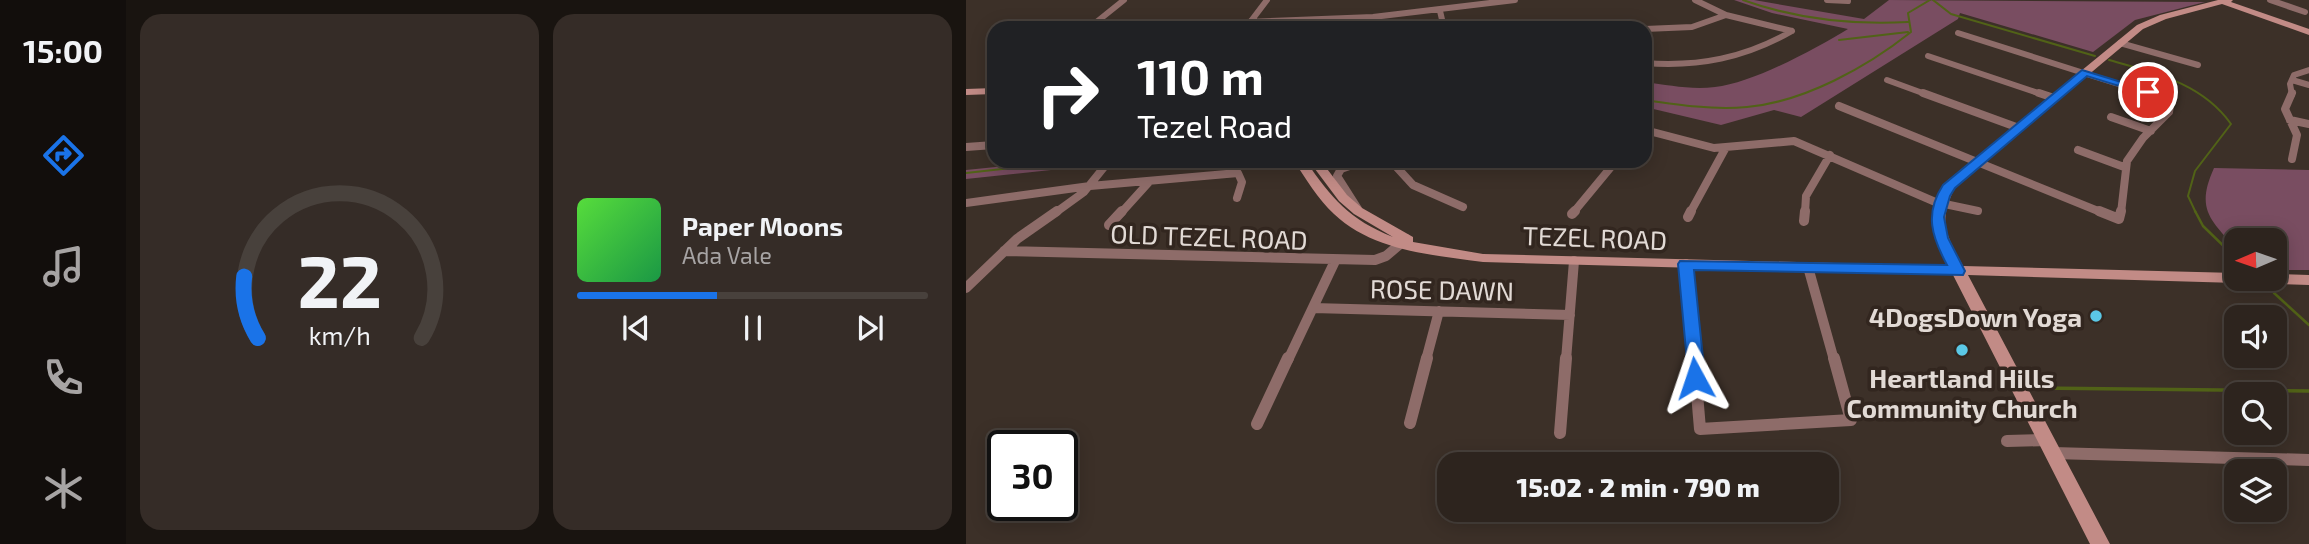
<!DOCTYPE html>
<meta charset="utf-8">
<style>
:root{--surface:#2d241e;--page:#352c27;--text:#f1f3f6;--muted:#a7a4a4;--line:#48413c;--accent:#1a73e8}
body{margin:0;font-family:"Exo 2",sans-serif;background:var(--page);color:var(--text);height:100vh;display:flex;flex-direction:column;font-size:26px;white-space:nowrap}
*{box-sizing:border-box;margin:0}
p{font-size:23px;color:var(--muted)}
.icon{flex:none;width:38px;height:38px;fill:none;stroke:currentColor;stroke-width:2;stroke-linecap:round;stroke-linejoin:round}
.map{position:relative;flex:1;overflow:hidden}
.sheet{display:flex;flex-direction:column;gap:14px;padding:14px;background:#191410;width:840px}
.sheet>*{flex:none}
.hud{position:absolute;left:21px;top:21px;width:665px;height:147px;border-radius:21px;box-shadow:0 4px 18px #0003,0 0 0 2px var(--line);background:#202124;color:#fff;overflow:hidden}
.needle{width:46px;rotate:268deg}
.tools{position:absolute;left:1258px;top:228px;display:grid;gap:14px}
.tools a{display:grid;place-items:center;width:63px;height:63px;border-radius:14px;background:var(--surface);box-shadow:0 4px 18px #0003,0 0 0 2px var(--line);font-size:35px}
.speed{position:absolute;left:21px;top:430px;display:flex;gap:14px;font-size:35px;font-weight:700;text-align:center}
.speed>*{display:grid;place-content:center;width:91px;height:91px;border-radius:50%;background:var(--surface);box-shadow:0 4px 18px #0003,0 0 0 2px var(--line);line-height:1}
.speed .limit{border:4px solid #111;border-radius:10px;background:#fff;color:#111}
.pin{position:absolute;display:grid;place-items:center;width:60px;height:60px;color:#fff;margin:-30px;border:4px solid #fff;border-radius:50%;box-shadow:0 2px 7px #0007}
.me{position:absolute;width:77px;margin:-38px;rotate:355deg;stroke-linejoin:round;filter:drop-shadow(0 0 5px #0008)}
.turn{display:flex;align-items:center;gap:24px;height:147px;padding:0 35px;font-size:32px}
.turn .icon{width:91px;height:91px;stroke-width:2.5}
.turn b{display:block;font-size:49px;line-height:60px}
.sheet .widget{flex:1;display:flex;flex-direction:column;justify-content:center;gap:10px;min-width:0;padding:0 24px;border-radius:21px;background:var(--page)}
.sheet .dial{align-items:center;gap:0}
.dial svg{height:182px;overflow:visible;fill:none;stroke:var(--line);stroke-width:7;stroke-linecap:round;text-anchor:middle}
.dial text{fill:var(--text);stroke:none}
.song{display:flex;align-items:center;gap:21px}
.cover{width:84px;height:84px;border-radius:10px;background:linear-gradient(135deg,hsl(110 70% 55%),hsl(140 70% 35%))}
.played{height:7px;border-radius:4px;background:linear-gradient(90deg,var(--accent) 40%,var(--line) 40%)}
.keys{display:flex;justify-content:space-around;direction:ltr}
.sheet .tiles{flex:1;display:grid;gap:14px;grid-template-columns:repeat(2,1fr)}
.trip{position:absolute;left:471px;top:452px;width:402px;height:70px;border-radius:21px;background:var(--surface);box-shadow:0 4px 18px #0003,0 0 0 2px var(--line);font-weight:800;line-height:70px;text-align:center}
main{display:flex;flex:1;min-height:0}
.tabs{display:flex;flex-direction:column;width:126px;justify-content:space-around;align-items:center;background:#120e0c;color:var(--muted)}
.tabs .icon{width:49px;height:49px}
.tabs .current{color:var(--accent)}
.tabs b{font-size:32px;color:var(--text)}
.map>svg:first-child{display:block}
</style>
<main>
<nav class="tabs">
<b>15:00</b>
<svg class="icon current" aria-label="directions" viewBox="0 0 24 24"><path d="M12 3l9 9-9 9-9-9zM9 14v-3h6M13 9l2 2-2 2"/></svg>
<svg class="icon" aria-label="music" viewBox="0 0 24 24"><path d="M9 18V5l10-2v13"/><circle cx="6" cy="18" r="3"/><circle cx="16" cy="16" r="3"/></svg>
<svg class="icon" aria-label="phone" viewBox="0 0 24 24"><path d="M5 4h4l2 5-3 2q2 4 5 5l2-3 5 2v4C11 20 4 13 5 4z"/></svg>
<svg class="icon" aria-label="climate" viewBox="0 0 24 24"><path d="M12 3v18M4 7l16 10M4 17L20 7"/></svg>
</nav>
<section class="sheet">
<div class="tiles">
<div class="widget dial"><svg viewBox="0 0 100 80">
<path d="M14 69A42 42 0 1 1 86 69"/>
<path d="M14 69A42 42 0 0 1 8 42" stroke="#1a73e8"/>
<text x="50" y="56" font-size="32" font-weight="700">22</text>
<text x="50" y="72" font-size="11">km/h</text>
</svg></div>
<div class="widget">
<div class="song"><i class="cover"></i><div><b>Paper Moons</b><p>Ada Vale</p></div></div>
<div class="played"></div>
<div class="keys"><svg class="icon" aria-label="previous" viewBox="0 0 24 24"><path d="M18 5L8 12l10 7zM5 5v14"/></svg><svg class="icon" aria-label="pause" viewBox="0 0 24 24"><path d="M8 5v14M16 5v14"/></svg><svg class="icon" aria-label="next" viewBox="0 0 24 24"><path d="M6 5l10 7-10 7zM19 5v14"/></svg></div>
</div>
</div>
</section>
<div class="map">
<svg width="1343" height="544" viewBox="0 0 1343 544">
<rect width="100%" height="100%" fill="#3c3028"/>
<path fill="#794d61" d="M768 0H788L898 19 923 0 1239 2 1169 20 1127 52 994 13 992 19 835 117 808 110 755 125 679 107V82C702 85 725 90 749 87 787 83 849 49 882 29L806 13Z
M88 161H169L0 179V170Z
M1248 168 1343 170V270H1309V240H1270V248C1243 219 1230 208 1248 168Z"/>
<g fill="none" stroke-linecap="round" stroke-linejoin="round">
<path stroke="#516217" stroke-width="2" d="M777 0C830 19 886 25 942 22
M967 0 985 14 1129 56
M873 40 942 32
M1143 60C1189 73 1236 83 1265 124L1229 171 1222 196 1230 213
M679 100C713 105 746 110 781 107 838 102 901 67 945 32L942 13 964 0
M0 173 108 161"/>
<path stroke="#516217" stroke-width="2.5" d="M1229 211 1237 226 1270 258
M1308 293 1343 325"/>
<path stroke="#516217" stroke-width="3.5" d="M1070 388 1343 391"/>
<path stroke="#8e6c69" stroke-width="6" d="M729 0 760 15 826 31
M861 0 882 1
M1304 0 1339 12
M474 11 478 28
M282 25 301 0
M123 28 158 0
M129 28 407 17 549 0
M557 28 615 24 670 28
M679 29 726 27 760 15
M992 33 1187 95
M1154 43 1232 65
M962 56 1078 95
M679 63C733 67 779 58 826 31
M921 80 962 95
M1326 80 1343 85
M1326 95 1324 84 1328 75 1343 70"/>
<path stroke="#8e6c69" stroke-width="8" d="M957 93 1053 128
M1073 93 1088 98
M873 106 1137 213
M1145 117 1185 131
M1324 120 1343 124
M679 130 748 148 828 141 974 204
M0 147 28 145
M1112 150 1158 167
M1326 159 1331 135 1319 109 1326 93
M425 161 447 185 497 207
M351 163 367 165 401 161
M392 163 375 169 371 176 392 209
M0 203 124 186 272 173 276 182 271 198
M974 203 1012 211
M89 213 118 192 143 161
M155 213 183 182
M607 213 650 161
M724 213 759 149
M839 213 840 196 864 155
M1155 213 1161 161 1177 138 1203 112 1204 106 1185 93"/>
<path stroke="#8e6c69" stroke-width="10" d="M1133 211 1153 219 1155 211
M606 214 609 211
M722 217 725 211
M838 221 839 211
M143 225 156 211
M38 251 409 260 420 256 440 239
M720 264 728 360
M842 267 868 360
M0 288 51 239 91 211
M347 308 604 315
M322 360 369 261
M460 360 473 311
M600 360 608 261"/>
<path stroke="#8e6c69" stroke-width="12" d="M728 358 734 429 885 420 868 358
M444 423 461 358
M291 424 322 358
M594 433 600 358
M1041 441 1081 440
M1087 453 1343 460"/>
<path fill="#c28b86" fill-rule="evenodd" d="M1252 0H1267L1265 2 1343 29V35L1256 4 1200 19 1177 29 989 187C972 223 979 232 997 266L1270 273V278H1309V274L1343 275V285L1002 275 1144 544H1124L987 275 517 262C466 255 407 251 368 214 352 199 340 179 328 161H340C365 198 384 220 427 237L388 214 373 201 343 161H355L381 195 396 208 447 237V242L517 254 982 266C965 231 959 217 980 182L1171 25 1194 15Z
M28 88V94L0 95V89Z"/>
</g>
<path fill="#1a73e8" stroke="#114b97" stroke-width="2" d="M1116 70 1188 92 1182 95 1121 76 989 188 984 196 978 217 982 238 999 271 997 275 728 270 739 378 736 383H723L712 264 714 261 981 265C966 237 958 214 977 185Z"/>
<g fill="#5bc8e6" stroke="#32261f" stroke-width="2.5">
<circle cx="1130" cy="316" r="7"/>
<circle cx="996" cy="350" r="7"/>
</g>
<g text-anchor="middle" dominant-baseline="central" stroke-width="7" stroke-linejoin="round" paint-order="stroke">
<g font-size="26" fill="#e2dad5" stroke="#32261f">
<text transform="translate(243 236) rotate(2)">OLD TEZEL ROAD</text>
<text transform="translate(629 237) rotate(2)">TEZEL ROAD</text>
<text transform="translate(476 289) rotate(1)">ROSE DAWN</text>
</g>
<g font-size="26" font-weight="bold" fill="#e2dad5" stroke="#32261f" text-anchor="end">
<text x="1116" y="316">4DogsDown Yoga</text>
<text x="996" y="377" text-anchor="middle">Heartland Hills<tspan x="996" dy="30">Community Church</tspan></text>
</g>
</g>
</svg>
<div class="tools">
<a><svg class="needle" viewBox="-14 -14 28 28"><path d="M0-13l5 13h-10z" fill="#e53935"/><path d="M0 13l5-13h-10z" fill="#a7a4a4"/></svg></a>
<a><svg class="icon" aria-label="sound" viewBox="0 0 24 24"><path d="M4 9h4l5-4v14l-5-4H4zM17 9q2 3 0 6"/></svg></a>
<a><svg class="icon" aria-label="search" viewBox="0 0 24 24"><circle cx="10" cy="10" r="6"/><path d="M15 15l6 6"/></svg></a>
<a><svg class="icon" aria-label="layers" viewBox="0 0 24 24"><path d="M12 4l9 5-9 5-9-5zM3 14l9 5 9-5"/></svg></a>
</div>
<div class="speed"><div class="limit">30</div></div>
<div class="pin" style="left:1182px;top:92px;background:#d93025"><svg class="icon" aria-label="arrive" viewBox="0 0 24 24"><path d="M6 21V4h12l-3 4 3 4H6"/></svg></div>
<svg class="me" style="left:729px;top:378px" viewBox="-20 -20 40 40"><path d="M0-17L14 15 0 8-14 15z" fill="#1a73e8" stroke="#fff" stroke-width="4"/></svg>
<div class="trip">15:02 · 2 min · 790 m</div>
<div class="hud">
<div class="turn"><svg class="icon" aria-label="right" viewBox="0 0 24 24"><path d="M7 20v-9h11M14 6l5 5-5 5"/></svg><div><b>110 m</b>Tezel Road</div></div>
</div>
</div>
</main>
